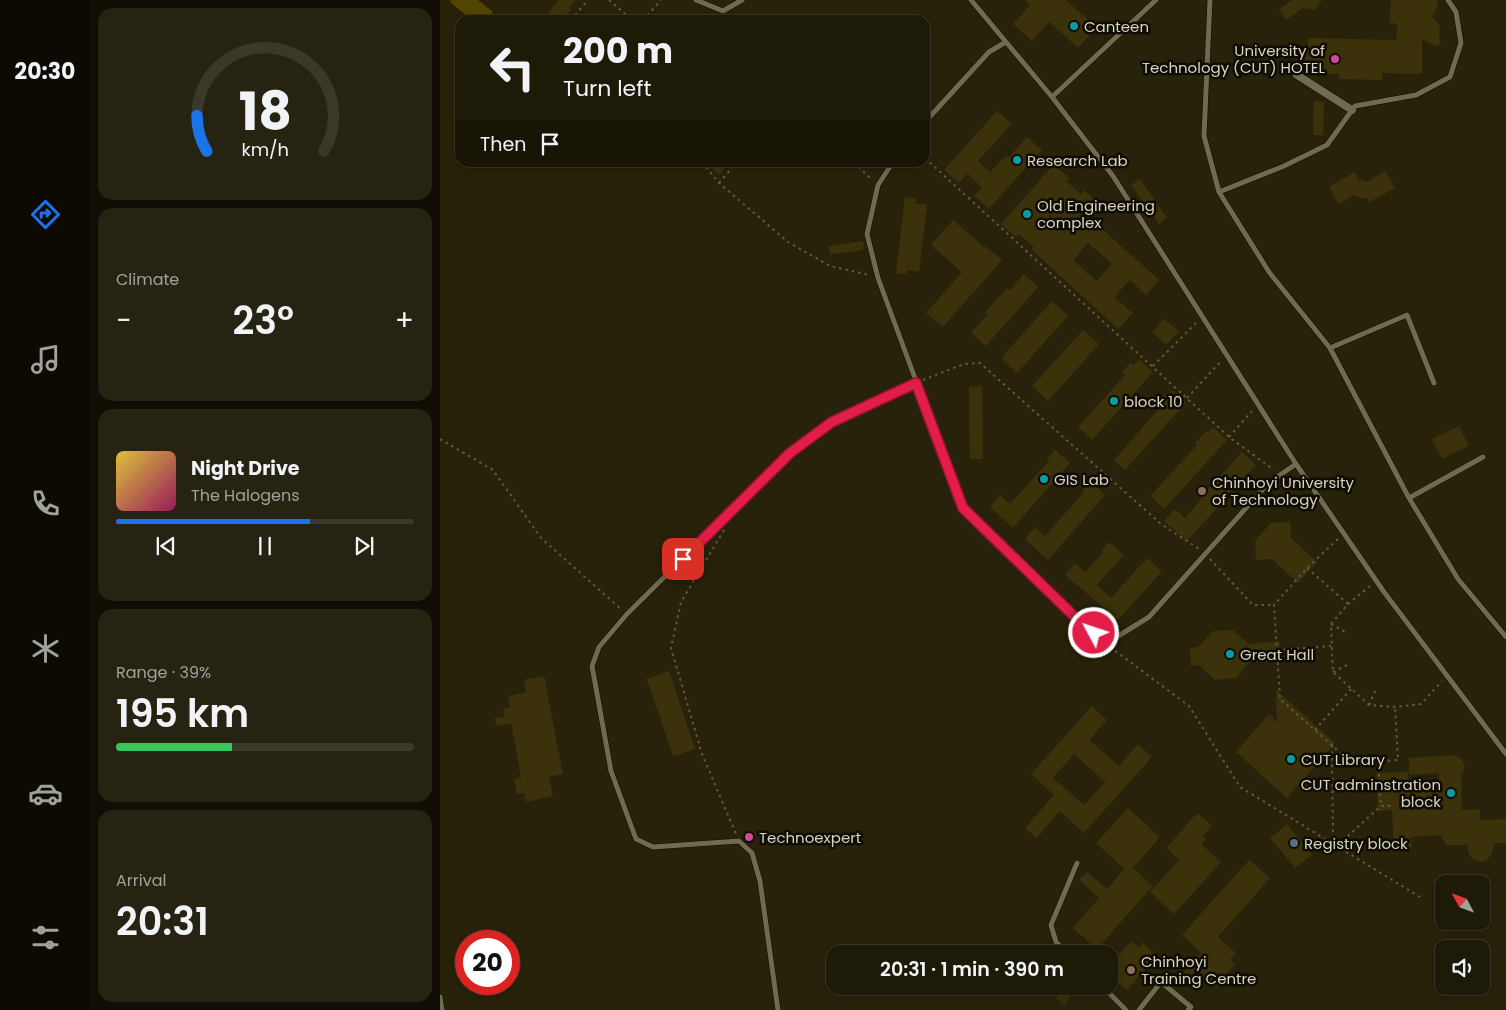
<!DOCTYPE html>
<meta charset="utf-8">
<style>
:root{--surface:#1e1a08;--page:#262312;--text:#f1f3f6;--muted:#a1a19c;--line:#3c3829;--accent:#1a73e8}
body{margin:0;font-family:Poppins,sans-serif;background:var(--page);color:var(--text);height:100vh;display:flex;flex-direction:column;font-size:19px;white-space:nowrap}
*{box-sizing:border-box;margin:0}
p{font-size:16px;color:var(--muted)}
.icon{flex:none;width:28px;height:28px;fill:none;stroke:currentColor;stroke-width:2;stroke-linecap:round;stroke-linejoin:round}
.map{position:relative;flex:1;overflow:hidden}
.side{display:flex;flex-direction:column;gap:8px;padding:8px;background:#100e04;width:350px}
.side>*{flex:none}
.banner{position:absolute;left:15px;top:15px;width:475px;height:152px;border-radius:15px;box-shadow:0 2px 8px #0003,0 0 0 1px var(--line);background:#1e1a08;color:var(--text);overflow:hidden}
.needle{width:32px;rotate:311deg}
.tools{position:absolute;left:995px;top:875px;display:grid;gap:10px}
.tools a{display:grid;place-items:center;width:55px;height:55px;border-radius:10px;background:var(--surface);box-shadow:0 2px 8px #0003,0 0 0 1px var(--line);font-size:25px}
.speed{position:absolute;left:15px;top:930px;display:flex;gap:10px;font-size:25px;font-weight:700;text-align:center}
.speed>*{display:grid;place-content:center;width:65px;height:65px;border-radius:50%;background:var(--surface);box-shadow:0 2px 8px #0003,0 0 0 1px var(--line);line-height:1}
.speed .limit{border:8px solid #d22;background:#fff;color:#111}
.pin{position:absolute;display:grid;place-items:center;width:42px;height:42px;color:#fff;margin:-21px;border-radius:10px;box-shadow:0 2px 8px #0006}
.me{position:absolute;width:55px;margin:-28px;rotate:310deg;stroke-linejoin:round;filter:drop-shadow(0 0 4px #0008)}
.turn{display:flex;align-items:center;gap:18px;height:105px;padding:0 25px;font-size:22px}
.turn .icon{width:65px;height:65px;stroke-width:2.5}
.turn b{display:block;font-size:35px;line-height:42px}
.then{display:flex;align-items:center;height:48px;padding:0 25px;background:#0003;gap:10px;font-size:19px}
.big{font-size:38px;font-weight:600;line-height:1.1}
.side .widget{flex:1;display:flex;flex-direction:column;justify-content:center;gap:8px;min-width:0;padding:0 18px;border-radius:15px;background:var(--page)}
.side .dial{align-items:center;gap:0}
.dial svg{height:130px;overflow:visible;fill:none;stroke:var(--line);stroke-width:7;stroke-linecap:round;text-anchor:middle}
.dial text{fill:var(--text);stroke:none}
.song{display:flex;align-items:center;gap:15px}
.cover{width:60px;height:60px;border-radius:8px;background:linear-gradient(135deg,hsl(50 70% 55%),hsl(330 70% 35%))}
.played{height:5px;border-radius:2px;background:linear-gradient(90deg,var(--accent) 65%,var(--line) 65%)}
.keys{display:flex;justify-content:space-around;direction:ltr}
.heat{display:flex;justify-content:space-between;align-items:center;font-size:28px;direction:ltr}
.charge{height:8px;border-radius:4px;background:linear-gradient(90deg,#34c759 39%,var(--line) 0)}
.trip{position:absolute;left:386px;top:945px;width:292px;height:50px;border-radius:15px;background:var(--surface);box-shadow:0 2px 8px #0003,0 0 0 1px var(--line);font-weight:600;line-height:50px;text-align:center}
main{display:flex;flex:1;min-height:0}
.tab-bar{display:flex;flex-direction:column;width:90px;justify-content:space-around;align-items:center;background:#0c0a03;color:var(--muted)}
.tab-bar .icon{width:35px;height:35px}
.tab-bar .current{color:var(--accent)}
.tab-bar b{font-size:22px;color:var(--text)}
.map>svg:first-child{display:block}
</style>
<main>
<nav class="tab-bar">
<b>20:30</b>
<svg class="icon current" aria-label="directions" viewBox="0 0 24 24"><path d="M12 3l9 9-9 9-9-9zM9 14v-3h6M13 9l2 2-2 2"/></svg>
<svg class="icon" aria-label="music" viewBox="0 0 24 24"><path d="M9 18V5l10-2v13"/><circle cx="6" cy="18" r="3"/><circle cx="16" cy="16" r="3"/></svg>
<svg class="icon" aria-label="phone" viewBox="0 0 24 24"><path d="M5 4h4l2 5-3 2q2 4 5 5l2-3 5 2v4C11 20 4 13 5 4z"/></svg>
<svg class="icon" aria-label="climate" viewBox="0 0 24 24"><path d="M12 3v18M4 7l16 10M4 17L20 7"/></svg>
<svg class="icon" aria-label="car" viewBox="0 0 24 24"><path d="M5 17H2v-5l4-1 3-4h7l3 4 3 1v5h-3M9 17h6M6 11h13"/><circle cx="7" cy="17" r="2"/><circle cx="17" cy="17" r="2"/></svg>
<svg class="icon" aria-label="filters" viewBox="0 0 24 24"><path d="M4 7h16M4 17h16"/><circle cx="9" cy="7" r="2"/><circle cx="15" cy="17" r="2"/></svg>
</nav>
<section class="side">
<div class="widget dial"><svg viewBox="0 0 100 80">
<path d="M14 69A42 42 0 1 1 86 69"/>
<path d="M14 69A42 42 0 0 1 8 47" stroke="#1a73e8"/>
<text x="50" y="56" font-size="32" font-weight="700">18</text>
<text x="50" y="72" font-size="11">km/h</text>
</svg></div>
<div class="widget"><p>Climate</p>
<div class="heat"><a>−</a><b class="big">23°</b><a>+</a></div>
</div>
<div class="widget">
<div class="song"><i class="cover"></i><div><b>Night Drive</b><p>The Halogens</p></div></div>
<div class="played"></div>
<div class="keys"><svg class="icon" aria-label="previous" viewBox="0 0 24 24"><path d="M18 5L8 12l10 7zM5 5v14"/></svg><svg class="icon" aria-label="pause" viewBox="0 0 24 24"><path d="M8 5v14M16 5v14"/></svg><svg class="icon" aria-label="next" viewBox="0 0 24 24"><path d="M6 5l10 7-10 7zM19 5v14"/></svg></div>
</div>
<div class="widget"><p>Range · 39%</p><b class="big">195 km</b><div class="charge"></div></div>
<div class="widget"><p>Arrival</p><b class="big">20:31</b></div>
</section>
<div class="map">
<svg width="1066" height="1010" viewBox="0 0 1066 1010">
<rect width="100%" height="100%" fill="#28220a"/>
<path fill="#534503" d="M11 0H38L53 12 46 20H32L10 2Z"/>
<path fill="#3b310a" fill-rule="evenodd" d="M119 0H135L129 8 131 10 122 20H102Z
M584 0H626L657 27 638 48 609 22 592 41 573 24 590 5Z
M852 0H882L875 10 863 8 846 20 839 9Z
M951 0H997V7L992 17 1000 25 999 38 1001 41 1000 44 995 46 982 39V74L942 73V80L899 79V74L864 73 862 72V62H856L857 50H868V38L956 40 958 24 949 23Z
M874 101 884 102 883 135H873Z
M557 111 572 124 538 161 550 172 566 156 568 158 587 137 602 150 549 209 534 196 542 187 527 174 519 183 504 170Z
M266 162H290L279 175Z
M614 164 629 178 626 181 641 194 644 190 659 203 649 215 662 226 660 227 719 280 706 295 690 280 679 292 675 298 693 313 678 329 591 249 594 247 579 234 576 237 561 224ZM648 243 672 264 657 281 633 260Z
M945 171 955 188 929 202 927 198H920L914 195 898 204 889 187 915 172 918 179 927 182Z
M700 179 727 218 719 224 691 185Z
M465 197 476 198 475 203 487 205 479 272 467 270V275L456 273Z
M513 220 544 247 545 246 562 260 503 327 486 313 522 272 491 245Z
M423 241 424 249 419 251 390 254 389 246Z
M584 274 598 287 546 346 531 333 547 315 545 313 554 302 567 288 570 290Z
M612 301 628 316 577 373 561 358Z
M724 319 739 331 726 345 712 332Z
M643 330 659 344 608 401 592 386Z
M699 359 713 372 652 440 638 427 685 375 682 372 691 362 694 365Z
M542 386 543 459H530L529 387Z
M732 390 746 403 685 470 674 460 718 410 714 407 726 394 728 396Z
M1019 426 1029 446 1002 459 992 439Z
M773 427 787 440 724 509 710 496 757 445 755 443 766 431 768 432Z
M615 450 630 463 573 528 550 507 560 495 570 504 609 461 607 459Z
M802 452 816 465 747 541 724 521 735 509 745 518 762 498 761 497Z
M650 481 665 495 608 560 585 539 595 527 605 536 644 492 642 491Z
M850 522 851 538 877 562 858 583 832 559 816 560 815 541 831 523Z
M669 542 684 555 657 585 671 598 707 558 722 571 678 620 625 575 635 563 645 572 663 552 661 551Z
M793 630 809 644 840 641 841 662H810L796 678 775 680 759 665 751 666 750 648 758 647 773 631Z
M229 671 255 749 233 756 207 679Z
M104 676 123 774 109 777 113 796 86 802 84 793 77 794 74 779 81 777 71 723 57 726 55 718 64 717 63 709 70 707 68 696 86 692 84 680Z
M836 690 895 743 847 798 796 752 829 714 837 722Z
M652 706 667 720 649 740 679 766 698 744 712 757 644 833 620 811 596 838 585 828 614 795 591 774ZM634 754 665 782 644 805 613 778Z
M1014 755 1022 759 1025 767 1021 776 1022 810 1040 809V820L1066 819V843H1054L1052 854 1047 860 1041 862 1034 860 1029 855 1027 845H1006L1000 835 971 837 972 849 954 850 952 810 938 811 936 773 968 772 969 792 999 789V773L969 775V758Z
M688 808 720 837 693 868 713 886 657 949 633 928 659 898 639 880 647 872 667 889 684 869 656 843Z
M757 813 772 825 763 836 766 839 761 844 781 862 734 914 710 892 739 860 726 848Z
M847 824 872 855 855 868 830 838Z
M809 860 830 878 778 937 796 953 790 960 795 964 776 987 756 970 749 978 743 973 761 953 742 935Z
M691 941 699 948 703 943 723 961 718 967 712 962 687 990 670 975V964Z
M626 987 633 994 624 1005 616 998Z"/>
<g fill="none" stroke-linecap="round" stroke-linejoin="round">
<defs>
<path id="service" d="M256 0 283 11 302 0
M531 0 612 97 673 176 856 464 944 592 1066 754
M770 0 764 136 779 192 829 272 890 348 969 498 1018 579 1066 637
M612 97 716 0
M485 122 549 52 566 42
M453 162 438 185 427 234 438 278 523 508 636 618 654 633 675 638 709 617 823 489 840 475 856 464
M779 192 844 166 887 145 915 106 976 95 1010 77 1021 43 1016 12 1008 0
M890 348 967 315 994 383
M969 498 1043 457
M628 954 616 942 611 925 637 863
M662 986 686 1010
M0 997 2 1010
M338 1010 320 881 312 853 299 841 213 847 196 839 171 771 152 666 159 647 187 614 350 453 392 422 476 383
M699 1010 721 982 751 1007 748 1010"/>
<path id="pedestrian" d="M857 75 912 110"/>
</defs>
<use href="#service" stroke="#110b00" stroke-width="6"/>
<use href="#pedestrian" stroke="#110b00" stroke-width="9"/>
<path stroke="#605a45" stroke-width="2" stroke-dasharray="2.5 4" stroke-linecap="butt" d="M169 0 192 20
M131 20 148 0
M203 20 221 0
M485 158 789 437 834 470
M262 162 279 183 348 242 390 266 429 275
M414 162 432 180
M279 183 297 162
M713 366 757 322
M483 380 524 364 540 363 721 524 759 549
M747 398 781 361
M789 437 812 411
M0 439 53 470 101 538 182 610
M284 530 241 602 231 648 262 754 296 834
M898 539 867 568 834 605 840 699 912 763 958 760 955 707
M770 559 813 605H834
M867 568 908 604
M930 586 908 604 891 624 893 672 929 705 955 707 981 704 1002 681
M891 624 907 633
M674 645V650L749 706 800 787 980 897
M837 650 892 646
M893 672 909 664
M929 705 936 689
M875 730 911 689
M892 745 893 843
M938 761 941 806H952
M898 845 941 806"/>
<use href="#service" stroke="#706a50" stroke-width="5"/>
<use href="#pedestrian" stroke="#706a50" stroke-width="8"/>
</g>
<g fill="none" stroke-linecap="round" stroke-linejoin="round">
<defs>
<path id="route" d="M243 559 350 453 392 422 476 383 523 508 636 618 654 633"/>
</defs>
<use href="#route" stroke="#92132f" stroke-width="12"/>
<use href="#route" stroke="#e11d48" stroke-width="9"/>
</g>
<g fill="#0f9aa8" stroke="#0f0c04" stroke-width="2">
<circle cx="634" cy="26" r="5"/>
<circle cx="577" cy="160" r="5"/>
<circle cx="587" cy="214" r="5"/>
<circle cx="674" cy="401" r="5"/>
<circle cx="604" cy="479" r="5"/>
<circle cx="790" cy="654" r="5"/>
<circle cx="851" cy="759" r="5"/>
<circle cx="1011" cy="793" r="5"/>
</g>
<g fill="#d1479c" stroke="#0f0c04" stroke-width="2">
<circle cx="895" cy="59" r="5"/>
<circle cx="309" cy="837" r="5"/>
</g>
<g fill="#8d6e63" stroke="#0f0c04" stroke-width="2">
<circle cx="762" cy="491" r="5"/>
<circle cx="691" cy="970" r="5"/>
</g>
<circle fill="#5c6f8a" stroke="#0f0c04" stroke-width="2" cx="854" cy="843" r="5"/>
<g text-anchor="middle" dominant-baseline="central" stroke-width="5" stroke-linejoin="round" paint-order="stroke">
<g font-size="15" fill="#d7d3c5" stroke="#0f0c04" text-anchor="start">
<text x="644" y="26">Canteen</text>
<text x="885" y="50" text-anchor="end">University of<tspan x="885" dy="17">Technology (CUT) HOTEL</tspan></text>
<text x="587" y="160">Research Lab</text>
<text x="597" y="205">Old Engineering<tspan x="597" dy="17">complex</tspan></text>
<text x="684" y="401">block 10</text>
<text x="614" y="479">GIS Lab</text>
<text x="772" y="482">Chinhoyi University<tspan x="772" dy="17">of Technology</tspan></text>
<text x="800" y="654">Great Hall</text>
<text x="861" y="759">CUT Library</text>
<text x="1001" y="784" text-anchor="end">CUT adminstration<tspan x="1001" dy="17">block</tspan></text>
<text x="319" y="837">Technoexpert</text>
<text x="864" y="843">Registry block</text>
<text x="701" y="961">Chinhoyi<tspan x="701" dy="17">Training Centre</tspan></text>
</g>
</g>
</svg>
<div class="tools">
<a><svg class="needle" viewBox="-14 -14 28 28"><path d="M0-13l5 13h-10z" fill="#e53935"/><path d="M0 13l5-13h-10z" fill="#a1a19c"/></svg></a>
<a><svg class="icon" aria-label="sound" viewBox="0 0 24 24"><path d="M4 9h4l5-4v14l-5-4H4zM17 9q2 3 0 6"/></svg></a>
</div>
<div class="speed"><div class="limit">20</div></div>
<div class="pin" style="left:243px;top:559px;background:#d93025"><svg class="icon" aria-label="arrive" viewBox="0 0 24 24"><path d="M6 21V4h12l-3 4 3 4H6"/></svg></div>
<svg class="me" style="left:654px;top:633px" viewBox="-20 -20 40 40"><circle r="17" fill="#e11d48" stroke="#fff" stroke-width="3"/><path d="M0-11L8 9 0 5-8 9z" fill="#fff"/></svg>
<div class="trip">20:31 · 1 min · 390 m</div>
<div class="banner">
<div class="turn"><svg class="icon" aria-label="left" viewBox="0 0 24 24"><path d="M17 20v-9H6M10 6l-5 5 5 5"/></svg><div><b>200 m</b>Turn left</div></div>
<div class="then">Then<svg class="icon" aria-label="arrive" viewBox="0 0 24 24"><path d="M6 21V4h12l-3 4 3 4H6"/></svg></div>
</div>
</div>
</main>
